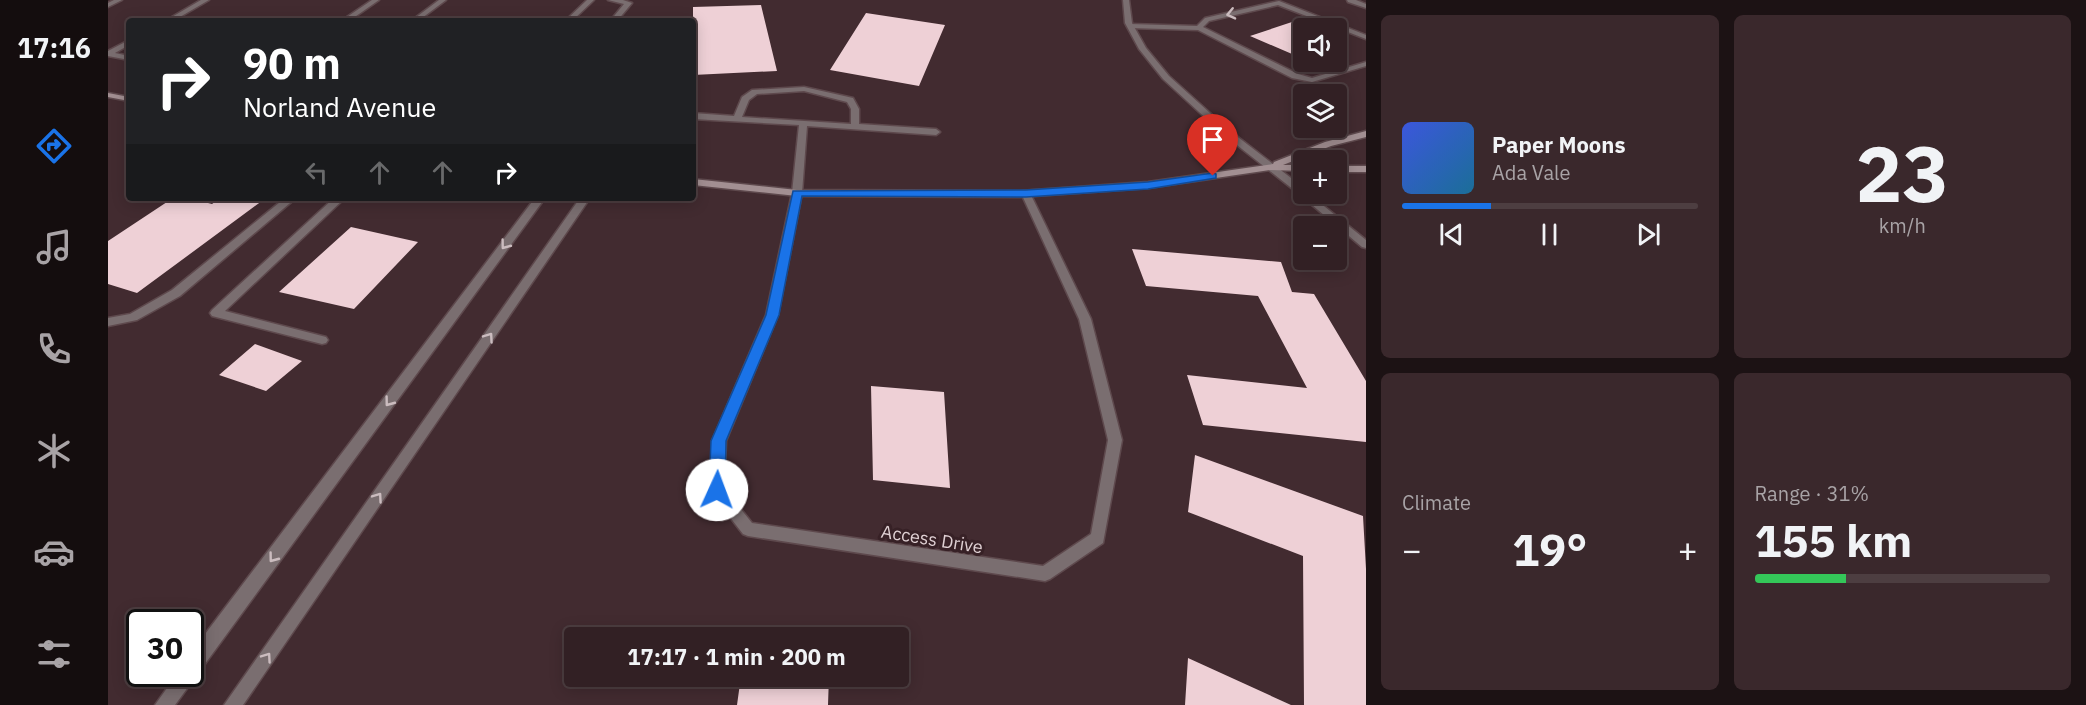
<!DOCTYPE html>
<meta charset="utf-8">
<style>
:root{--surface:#322024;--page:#3a282c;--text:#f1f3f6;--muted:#a8a3a6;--line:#4d3e41;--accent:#1a73e8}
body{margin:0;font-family:"IBM Plex Sans",sans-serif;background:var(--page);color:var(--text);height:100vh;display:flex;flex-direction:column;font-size:22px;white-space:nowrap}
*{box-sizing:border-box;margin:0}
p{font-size:20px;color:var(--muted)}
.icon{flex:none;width:33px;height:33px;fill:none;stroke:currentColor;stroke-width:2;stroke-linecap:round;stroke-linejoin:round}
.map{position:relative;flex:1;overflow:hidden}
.panel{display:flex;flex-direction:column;gap:15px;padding:15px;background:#1c1214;width:720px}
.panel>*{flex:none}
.banner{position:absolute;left:18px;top:18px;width:570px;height:183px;border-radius:6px;box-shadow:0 3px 15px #0003,0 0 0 2px var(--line);background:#202124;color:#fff;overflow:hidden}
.controls{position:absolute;left:1185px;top:18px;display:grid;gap:12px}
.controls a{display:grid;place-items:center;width:54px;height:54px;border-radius:6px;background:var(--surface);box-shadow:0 3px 15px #0003,0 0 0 2px var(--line);font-size:30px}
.speed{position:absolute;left:18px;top:609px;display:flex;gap:12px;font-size:30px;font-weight:700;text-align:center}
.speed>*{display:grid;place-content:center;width:78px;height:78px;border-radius:50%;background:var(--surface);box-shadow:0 3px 15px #0003,0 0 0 2px var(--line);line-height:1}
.speed .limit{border:3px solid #111;border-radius:9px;background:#fff;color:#111}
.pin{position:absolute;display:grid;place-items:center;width:51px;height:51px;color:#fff;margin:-62px -26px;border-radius:50% 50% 50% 0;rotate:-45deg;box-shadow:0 0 6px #0007}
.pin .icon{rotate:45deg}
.me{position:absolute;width:66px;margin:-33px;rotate:2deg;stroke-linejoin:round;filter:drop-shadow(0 0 4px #0008)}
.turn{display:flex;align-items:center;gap:21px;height:126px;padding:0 18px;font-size:27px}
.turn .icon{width:78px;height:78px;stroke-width:2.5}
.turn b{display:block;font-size:42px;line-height:51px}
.lanes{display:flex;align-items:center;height:57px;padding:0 18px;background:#0003;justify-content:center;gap:30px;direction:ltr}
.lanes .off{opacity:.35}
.big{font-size:45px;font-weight:700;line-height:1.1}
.panel .widget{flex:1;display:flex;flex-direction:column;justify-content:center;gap:9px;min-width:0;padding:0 21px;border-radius:9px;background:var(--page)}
.panel .dial{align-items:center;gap:0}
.dial b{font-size:78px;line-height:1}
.song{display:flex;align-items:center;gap:18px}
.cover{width:72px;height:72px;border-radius:9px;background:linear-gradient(135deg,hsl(230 70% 55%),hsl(200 70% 35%))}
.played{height:6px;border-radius:3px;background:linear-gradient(90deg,var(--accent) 30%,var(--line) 30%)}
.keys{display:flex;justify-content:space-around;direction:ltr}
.heat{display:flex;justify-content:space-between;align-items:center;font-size:33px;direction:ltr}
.charge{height:9px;border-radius:4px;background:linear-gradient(90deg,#34c759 31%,var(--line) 0)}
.panel .tiles{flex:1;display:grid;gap:15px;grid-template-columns:repeat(2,1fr)}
.trip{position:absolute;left:456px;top:627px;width:345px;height:60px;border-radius:6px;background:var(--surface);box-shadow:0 3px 15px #0003,0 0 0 2px var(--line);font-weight:700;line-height:60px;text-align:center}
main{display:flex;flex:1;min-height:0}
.tab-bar{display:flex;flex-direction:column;width:108px;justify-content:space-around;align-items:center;background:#140d0e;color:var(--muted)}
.tab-bar .icon{width:42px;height:42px}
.tab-bar .on{color:var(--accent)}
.tab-bar b{font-size:27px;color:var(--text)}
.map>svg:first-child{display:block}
</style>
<main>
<nav class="tab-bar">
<b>17:16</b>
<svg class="icon on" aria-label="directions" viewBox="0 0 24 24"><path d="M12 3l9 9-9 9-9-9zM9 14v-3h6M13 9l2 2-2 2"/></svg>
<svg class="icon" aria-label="music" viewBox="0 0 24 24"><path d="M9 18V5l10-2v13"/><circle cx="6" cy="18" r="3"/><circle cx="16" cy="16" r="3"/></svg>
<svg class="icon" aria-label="phone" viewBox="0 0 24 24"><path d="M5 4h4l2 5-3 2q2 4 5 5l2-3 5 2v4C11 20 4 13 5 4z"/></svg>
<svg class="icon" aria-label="climate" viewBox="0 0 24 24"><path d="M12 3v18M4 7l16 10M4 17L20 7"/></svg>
<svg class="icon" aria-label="car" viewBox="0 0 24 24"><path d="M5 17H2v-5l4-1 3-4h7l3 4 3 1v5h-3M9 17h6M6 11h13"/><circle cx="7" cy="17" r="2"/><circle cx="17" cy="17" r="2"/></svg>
<svg class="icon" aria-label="filters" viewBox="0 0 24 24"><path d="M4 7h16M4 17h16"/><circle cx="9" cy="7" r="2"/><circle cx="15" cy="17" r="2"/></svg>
</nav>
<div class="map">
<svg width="1258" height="705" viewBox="0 0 1258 705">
<rect width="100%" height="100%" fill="#422b30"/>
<path fill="#eed0d6" d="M653 5 669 71 585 75V7Z
M758 13 837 25 811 86 722 70Z
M1190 20 1211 28H1196V56L1191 57 1142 36Z
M65 198H80L104 204 112 198H158L29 293 0 284V241Z
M243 227 310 242 246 309 171 292Z
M1024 249 1173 262 1184 292 1206 294 1258 381V442L1095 425 1079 375 1199 388 1150 296 1038 286Z
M147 344 194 361 158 391 111 375Z
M763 386 836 392 842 488 765 480Z
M1087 455 1255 516 1258 569V705H1196L1195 556 1080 512Z
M1080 658 1183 705H1077Z
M633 676H721L720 705H629Z"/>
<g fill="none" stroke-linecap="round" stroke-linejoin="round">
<defs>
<path id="service" d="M93 0H101L65 21H57Z
M264 0H271L241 21H233Z
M331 0H338L310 21H303Z
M479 0H486L464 21H457Z
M500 0H515L524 3 509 21H502L516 4Z
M1239 0H1248L1258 4V8L1240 2Z
M1171 1 1258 35V39L1170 5 1101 21 1095 27 1190 74 1204 78 1258 62V66L1204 82 1184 78 1090 30 1022 28 1019 26 1022 24 1089 26 1097 18Z
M21 40V45L7 53 21 56V60L0 56V51Z
M177 198H188L72 296 29 320 0 326V318L22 314 64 290Z
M226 198H237L117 311 218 337 220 340 218 343 214 344 104 316 102 313 104 310Z
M427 198H437L67 705H47L69 674H82V654Z
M472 198H482L135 705H116Z"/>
<path id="minor" d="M1015 0H1021L1024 23 1038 48 1061 76 1122 131 1196 188V194H1201L1258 240V248L1254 247 1191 194 1115 134 1055 79 1031 49 1017 23Z
M696 87 745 98 751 109V124L828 129 832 132 828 135 699 126 694 193 670 315 618 441 616 488 644 523 935 566 983 534 1000 440 971 319 913 193 915 191H921L983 319 1014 440 995 543 942 579 937 581 640 536 635 534 604 494 602 490 604 441 658 315 684 193 691 125 585 119V113L626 116 634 97 644 90ZM696 91 739 102 743 109V124L634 117 641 100 649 94Z"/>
<path id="tertiary" d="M6 0H14L0 7V3Z"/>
<path id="secondary" d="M0 93 21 97V101L0 97Z
M1258 131V137L1223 146 1175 165H1196V171L1162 170 1040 188 912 197 689 196 585 185V179L689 190 912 191 1040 182 1165 164 1166 162 1217 142Z
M1228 166H1258V172H1228Z"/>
</defs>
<use href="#service" stroke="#5e494d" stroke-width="3"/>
<use href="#minor" stroke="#5e494d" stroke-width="3"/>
<use href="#tertiary" stroke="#5e494d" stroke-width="3"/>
<use href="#secondary" stroke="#5e494d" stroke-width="3"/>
<use href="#service" fill="#7a6e70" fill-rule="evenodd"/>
<use href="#minor" fill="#7a6e70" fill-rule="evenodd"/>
<use href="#tertiary" fill="#7a6e70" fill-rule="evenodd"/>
<use href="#secondary" fill="#a28f92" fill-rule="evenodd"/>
</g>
<defs><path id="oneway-chevron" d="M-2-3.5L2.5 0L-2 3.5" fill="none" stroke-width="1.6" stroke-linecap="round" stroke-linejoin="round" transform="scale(1.5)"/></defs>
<g stroke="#cbbcbf">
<use href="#oneway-chevron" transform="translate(1123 14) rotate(167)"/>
<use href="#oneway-chevron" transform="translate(397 245) rotate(127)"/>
<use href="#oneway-chevron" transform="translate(381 337) rotate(-55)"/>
<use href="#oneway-chevron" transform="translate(281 402) rotate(127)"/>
<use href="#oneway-chevron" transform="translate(270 497) rotate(-55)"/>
<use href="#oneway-chevron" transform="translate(165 558) rotate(127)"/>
<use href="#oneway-chevron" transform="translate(159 657) rotate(-55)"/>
</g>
<path fill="#1a73e8" stroke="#114b97" stroke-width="1.5" d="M1105 173 1108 174V178L1040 189 918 197 694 196 671 315 618 441 617 490 614 495 609 497 603 495 601 490 603 441 658 315 685 191 918 190 1040 182Z"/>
<g text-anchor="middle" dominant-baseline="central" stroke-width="6" stroke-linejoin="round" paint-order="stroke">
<g font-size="18" fill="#dfd0d3" stroke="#372126">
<text transform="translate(824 539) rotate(9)">Access Drive</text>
</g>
</g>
</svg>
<div class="controls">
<a><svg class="icon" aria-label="sound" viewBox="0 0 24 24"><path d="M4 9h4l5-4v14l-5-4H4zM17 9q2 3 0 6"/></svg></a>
<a><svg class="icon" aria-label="layers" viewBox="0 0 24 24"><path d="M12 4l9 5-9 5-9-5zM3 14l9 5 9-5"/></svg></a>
<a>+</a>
<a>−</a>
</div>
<div class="speed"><div class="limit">30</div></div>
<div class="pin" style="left:1105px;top:176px;background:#d93025"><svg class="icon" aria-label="arrive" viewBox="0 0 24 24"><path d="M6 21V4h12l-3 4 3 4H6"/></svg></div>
<svg class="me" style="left:609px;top:490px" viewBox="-20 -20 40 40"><circle r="19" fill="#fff"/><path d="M0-13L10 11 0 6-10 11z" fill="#1a73e8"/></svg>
<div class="trip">17:17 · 1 min · 200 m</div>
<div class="banner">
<div class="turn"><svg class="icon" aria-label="right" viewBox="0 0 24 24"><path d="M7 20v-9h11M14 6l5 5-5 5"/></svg><div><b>90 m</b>Norland Avenue</div></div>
<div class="lanes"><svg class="icon off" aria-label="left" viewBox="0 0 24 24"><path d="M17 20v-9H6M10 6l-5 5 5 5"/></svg><svg class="icon off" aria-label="ahead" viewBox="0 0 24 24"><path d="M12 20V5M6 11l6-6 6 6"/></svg><svg class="icon off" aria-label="ahead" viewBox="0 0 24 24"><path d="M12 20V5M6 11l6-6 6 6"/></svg><svg class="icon" aria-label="right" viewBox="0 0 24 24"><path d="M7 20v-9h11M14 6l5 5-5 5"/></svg></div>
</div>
</div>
<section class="panel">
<div class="tiles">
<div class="widget">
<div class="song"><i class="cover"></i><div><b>Paper Moons</b><p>Ada Vale</p></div></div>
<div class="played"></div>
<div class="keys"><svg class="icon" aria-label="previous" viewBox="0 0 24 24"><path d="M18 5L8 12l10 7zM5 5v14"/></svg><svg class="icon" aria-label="pause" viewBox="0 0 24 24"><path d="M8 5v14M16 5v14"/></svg><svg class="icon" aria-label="next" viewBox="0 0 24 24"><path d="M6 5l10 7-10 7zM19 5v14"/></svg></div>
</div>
<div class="widget dial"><b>23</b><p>km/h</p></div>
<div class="widget"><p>Climate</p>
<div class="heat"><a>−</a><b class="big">19°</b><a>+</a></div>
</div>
<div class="widget"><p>Range · 31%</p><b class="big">155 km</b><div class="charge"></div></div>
</div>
</section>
</main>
